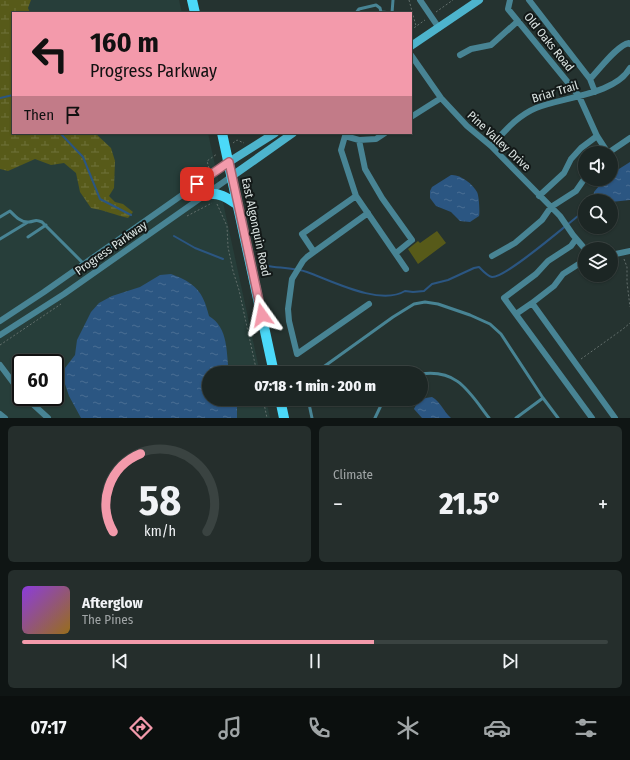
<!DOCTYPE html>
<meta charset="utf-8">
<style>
:root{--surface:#1c2624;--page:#252e2c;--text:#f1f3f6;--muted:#a0a5a6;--line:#3a4341;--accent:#f39aab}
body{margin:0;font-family:"Fira Sans Condensed",sans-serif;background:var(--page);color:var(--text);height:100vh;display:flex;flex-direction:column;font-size:15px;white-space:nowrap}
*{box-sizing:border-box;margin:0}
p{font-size:13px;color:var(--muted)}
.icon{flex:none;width:22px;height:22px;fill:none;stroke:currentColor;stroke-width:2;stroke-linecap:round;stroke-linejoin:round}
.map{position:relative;height:418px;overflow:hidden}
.panel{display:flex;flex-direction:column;gap:8px;padding:8px;background:#0f1514;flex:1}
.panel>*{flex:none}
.banner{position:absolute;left:12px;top:12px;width:400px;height:122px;border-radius:0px;box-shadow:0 1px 3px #0004,0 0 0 1px var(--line);background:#f39aab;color:#111;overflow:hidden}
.buttons{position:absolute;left:578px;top:146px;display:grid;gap:8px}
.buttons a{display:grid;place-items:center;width:40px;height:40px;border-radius:50%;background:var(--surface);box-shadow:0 1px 3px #0004,0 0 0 1px var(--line);font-size:20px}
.speed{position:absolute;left:12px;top:354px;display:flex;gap:8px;font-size:20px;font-weight:700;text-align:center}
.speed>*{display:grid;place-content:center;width:52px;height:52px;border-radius:50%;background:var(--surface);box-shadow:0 1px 3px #0004,0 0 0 1px var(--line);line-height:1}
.speed .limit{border:2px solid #111;border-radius:6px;background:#fff;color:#111}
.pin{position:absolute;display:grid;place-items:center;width:34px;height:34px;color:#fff;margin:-17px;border-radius:8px;box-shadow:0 2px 6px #0006}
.me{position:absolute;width:44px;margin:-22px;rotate:348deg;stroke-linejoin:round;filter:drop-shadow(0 0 3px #0008)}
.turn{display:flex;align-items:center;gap:14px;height:84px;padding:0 12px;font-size:18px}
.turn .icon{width:52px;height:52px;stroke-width:2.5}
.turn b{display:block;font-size:28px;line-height:34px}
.then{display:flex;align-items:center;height:38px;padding:0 12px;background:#0003;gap:8px;font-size:15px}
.big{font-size:30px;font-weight:800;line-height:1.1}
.panel .card{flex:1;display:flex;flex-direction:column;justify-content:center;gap:6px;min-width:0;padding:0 14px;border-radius:6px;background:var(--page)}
.panel .dial{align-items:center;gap:0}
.dial svg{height:104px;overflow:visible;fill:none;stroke:var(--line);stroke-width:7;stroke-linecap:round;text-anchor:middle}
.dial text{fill:var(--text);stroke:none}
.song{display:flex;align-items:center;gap:12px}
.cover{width:48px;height:48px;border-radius:6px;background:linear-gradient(135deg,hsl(270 70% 55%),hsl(40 70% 35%))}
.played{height:4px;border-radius:2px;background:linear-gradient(90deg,var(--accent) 60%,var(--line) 60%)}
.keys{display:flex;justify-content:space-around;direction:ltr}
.heat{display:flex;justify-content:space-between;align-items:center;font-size:22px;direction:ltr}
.panel .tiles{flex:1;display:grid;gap:8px;grid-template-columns:1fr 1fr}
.card:last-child{grid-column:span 2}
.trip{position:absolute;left:202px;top:366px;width:226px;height:40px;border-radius:20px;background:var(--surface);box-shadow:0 1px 3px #0004,0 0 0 1px var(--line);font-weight:800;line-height:40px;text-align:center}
.dock{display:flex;height:64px;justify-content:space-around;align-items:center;background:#0b0f0e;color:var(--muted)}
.dock .icon{width:28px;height:28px}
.dock .on{color:var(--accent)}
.dock b{font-size:18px;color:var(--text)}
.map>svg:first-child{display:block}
</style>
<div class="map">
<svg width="630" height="418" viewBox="0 0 630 418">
<defs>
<pattern id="wetland-marsh" width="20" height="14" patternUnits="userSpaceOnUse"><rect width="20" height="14" fill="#575a19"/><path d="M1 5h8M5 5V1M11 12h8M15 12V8" fill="none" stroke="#6f723a"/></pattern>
<pattern id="water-ripples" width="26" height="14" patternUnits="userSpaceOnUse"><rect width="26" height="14" fill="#2b5682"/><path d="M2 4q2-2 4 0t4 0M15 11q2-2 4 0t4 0" fill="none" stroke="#496e93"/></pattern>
</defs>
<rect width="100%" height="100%" fill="#253330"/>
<path fill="#273e3a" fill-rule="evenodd" d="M0 0H179L182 13H13V133H208L260 373H209V399H266L270 418H0ZM21 363H55V397H21Z"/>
<path fill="url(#wetland-marsh)" d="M0 0H31L28 8 30 13H13V133H95L111 148 115 161 114 188 109 196 115 202 123 204 133 212 128 218C115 215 104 210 91 208L80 192 76 173 64 163 51 165 35 159 8 171 0 169Z"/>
<path fill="#575a19" d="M437 231 446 243 418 264 408 249 418 241 420 243Z"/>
<path fill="url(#water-ripples)" d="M630 162V200L611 202V201H597L593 198 594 192 604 180 611 179V174Z
M451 175C460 174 473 184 477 192 479 195 480 213 479 216L470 222 460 221 451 212 436 206 430 198V191L432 187Z
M171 274C195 283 203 291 209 316 229 328 226 353 229 373H209V399H237V418H81L69 396 63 378 65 368 75 355 77 340 91 312 99 303 112 296 140 287 160 275Z
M432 397C441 402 443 411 451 418H422L414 409C418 400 423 398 432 397Z"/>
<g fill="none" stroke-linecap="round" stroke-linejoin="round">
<path stroke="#2b5682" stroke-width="2" d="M0 98 13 95
M60 133 83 157 100 199 131 215
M592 201 595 199
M174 236 195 248 223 259
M267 266C280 268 295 268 307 272 332 281 380 306 405 291L413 292 424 291 432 284 448 280 474 268 479 267C483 271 487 276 492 277 505 278 564 227 578 216L585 207"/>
<path stroke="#636f6c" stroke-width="1" stroke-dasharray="2 2" stroke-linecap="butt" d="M409 0 416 26
M436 12 453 0
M411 30 425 20
M233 143 237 140 244 143
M209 168 207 161 217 154
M217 204 227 226 228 247 233 271 239 290 257 373
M187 216 212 203
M624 259 627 267V282L630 307
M0 345 61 304
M581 359 623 329 630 323
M263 399 267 418"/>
<path stroke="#488494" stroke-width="3" d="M356 13 359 9 376 5 380 8 381 12
M376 13 381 12 392 13
M392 13 393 0
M0 217 10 211C15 216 21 223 29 222 36 221 35 219 42 222L84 264
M28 237 46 225
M0 239 28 222
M315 373 393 317 414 304 425 302 438 304 470 315 490 324 501 334 543 398 558 418
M421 374C458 369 469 392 489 418
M308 399 312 418
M375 418 384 399
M516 418 543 398"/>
<path stroke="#488494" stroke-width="6" d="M420 0 439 28
M510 0 508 9 579 96 597 136 608 153
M529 0 590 79 595 92
M411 55 441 98 467 126 491 146 560 216 573 235 585 249
M460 55 471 49 491 45 518 21
M590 79C599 70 617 45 629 43L630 44
M411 117 441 98
M359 140 376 139 385 133
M491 146C505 131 517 116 536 108 562 97 615 95 630 68
M608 153 630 138
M539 196 564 173 571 159 581 148 597 136
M368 213 307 257 303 261 292 279 288 309 289 321 297 354 369 304
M576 239 571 246 548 261 536 274 504 298 592 418
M314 252 302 234 356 196
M396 253 412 240 382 198 365 169 359 140 345 136 341 150 356 196 406 269
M611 255 630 251
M492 256 515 243 542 220 551 207 576 191 585 178
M585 260 563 274 554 286 532 303 615 418
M516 314 532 303
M0 321 44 292 229 162
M0 335 64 294 232 176
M0 365 21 393
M25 397 48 418
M0 414 5 418"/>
<path stroke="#4db4cd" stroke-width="8" d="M411 46 479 0
M229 162 275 133
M232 176 293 133"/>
<path stroke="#4bd9f9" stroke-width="10" d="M192 0 195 13
M222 133 274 373
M207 194C221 193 226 197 238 205
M280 399 284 418"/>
</g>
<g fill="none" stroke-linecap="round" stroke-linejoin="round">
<defs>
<path id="route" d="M197 184 229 162 262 315"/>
</defs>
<use href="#route" stroke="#9e646f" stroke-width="10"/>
<use href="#route" stroke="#f39aab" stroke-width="7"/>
</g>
<g text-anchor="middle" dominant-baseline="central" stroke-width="4" stroke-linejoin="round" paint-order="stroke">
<g font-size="12" fill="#dbe4e2" stroke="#131918">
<text transform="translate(549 42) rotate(51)">Old Oaks Road</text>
<text transform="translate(555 92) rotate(-17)">Briar Trail</text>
<text transform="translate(499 141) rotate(43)">Pine Valley Drive</text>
<text transform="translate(256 227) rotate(78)">East Algonquin Road</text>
<text transform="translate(111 248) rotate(-35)">Progress Parkway</text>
</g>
</g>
</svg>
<div class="buttons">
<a><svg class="icon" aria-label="sound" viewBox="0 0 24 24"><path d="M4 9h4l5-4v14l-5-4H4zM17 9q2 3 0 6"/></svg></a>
<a><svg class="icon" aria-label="search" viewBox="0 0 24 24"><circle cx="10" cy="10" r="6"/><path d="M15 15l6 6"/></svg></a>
<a><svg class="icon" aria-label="layers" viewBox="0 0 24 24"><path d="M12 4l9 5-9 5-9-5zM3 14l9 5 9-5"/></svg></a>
</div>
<div class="speed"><div class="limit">60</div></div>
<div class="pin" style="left:197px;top:184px;background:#d93025"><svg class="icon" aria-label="arrive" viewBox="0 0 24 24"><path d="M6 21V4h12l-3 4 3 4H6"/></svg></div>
<svg class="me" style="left:262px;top:315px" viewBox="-20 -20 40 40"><path d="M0-17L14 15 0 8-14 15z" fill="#f39aab" stroke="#fff" stroke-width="4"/></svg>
<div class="trip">07:18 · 1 min · 200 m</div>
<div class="banner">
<div class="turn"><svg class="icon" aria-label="left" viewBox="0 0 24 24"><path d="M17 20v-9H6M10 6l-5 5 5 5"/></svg><div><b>160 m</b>Progress Parkway</div></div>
<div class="then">Then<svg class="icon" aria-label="arrive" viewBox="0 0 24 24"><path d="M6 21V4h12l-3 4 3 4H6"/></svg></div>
</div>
</div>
<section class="panel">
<div class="tiles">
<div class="card dial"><svg viewBox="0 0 100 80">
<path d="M14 69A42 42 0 1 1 86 69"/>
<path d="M14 69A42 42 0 0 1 35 9" stroke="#f39aab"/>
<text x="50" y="56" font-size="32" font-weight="700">58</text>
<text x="50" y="72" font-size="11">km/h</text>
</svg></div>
<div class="card"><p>Climate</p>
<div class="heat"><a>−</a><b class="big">21.5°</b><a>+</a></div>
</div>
<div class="card">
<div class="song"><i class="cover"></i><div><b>Afterglow</b><p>The Pines</p></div></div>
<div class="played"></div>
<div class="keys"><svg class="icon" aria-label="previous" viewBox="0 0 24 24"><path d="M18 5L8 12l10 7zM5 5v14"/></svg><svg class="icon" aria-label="pause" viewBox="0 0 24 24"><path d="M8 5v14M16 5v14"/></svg><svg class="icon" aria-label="next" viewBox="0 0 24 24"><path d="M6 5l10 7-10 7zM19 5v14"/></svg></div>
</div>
</div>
</section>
<nav class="dock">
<b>07:17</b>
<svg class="icon on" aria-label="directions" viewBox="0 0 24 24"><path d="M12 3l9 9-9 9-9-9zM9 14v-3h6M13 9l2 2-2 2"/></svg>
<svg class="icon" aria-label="music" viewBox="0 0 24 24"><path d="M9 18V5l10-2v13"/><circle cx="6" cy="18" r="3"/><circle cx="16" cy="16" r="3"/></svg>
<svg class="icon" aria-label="phone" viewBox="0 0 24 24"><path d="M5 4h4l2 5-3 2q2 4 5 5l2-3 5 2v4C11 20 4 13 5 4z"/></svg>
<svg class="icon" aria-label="climate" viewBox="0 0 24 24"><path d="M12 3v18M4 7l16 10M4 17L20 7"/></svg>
<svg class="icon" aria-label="car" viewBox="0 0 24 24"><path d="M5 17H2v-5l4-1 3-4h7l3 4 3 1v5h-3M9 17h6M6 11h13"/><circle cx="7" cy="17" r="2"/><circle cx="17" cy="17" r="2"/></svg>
<svg class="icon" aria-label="filters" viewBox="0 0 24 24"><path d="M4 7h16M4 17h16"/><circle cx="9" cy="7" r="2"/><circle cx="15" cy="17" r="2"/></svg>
</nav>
